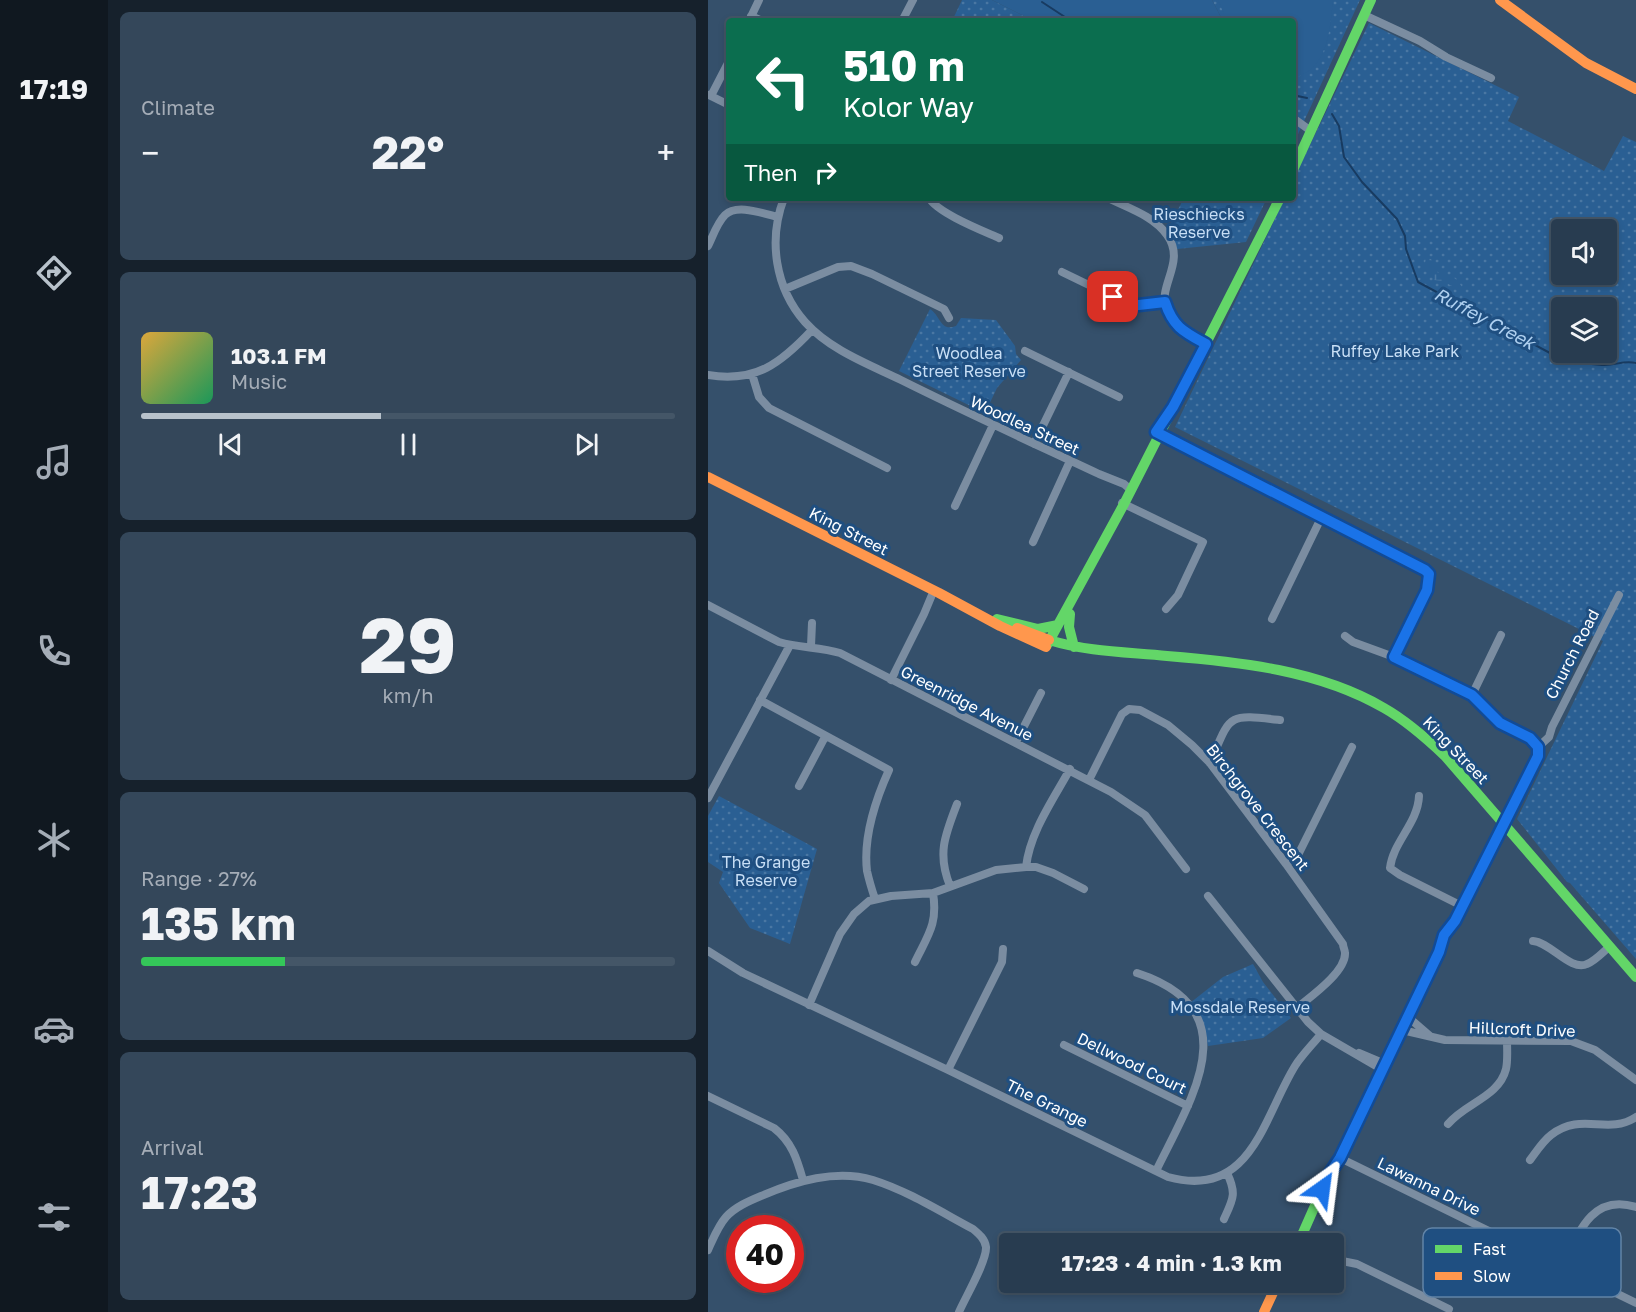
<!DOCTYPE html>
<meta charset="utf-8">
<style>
:root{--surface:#283c50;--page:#34475a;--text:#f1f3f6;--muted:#a5adb7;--line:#445667;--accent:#b8c2cb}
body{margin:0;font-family:"Golos Text",sans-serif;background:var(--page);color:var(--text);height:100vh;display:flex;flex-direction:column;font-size:22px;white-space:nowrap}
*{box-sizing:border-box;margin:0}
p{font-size:20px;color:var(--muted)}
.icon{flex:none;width:33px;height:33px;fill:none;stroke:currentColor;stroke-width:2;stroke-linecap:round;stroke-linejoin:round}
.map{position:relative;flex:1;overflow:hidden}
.drawer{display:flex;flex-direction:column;gap:12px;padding:12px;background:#16212c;width:600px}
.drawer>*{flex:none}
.guide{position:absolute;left:18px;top:18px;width:570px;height:183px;border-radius:6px;box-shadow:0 3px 9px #0003,0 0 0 2px var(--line);background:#0b6e4f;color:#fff;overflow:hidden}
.fabs{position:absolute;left:843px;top:219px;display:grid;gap:12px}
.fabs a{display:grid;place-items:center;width:66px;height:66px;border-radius:6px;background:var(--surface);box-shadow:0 3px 9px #0003,0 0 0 2px var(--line);font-size:30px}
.speed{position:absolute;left:18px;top:1215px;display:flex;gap:12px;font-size:30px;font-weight:700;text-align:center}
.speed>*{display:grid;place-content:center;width:78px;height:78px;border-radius:50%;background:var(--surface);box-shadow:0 3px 9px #0003,0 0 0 2px var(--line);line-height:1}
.speed .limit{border:9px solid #d22;background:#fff;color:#111}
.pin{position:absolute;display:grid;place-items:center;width:51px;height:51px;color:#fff;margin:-26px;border-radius:12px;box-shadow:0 3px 9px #0006}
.me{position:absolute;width:66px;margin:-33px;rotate:31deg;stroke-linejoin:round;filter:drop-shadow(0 0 4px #0008)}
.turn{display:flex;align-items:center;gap:21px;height:126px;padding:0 18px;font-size:27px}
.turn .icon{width:78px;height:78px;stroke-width:2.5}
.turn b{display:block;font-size:42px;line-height:51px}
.then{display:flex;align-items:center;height:57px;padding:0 18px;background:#0003;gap:12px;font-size:22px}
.big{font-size:45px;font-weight:700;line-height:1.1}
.drawer .widget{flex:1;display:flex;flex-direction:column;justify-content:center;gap:9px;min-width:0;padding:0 21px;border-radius:9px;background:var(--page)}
.drawer .dial{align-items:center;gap:0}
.dial b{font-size:78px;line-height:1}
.song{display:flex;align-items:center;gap:18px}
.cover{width:72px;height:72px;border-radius:9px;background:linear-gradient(135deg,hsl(40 70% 55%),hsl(150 70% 35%))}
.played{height:6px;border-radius:3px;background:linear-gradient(90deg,var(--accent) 45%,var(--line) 45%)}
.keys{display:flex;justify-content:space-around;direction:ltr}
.heat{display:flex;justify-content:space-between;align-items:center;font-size:33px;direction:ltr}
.charge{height:9px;border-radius:4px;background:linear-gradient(90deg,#34c759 27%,var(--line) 0)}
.trip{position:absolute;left:291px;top:1233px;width:345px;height:60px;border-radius:6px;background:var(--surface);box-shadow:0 3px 9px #0003,0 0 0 2px var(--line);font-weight:700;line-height:60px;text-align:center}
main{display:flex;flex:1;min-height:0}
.tabs{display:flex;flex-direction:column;width:108px;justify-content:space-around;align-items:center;background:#101820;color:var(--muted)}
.tabs .icon{width:42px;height:42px}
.tabs .selected{color:var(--accent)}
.tabs b{font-size:27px;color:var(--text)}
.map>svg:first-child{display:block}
</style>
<main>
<nav class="tabs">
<b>17:19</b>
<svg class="icon selected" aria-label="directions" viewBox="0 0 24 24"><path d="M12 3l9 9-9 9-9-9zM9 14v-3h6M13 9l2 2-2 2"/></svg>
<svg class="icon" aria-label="music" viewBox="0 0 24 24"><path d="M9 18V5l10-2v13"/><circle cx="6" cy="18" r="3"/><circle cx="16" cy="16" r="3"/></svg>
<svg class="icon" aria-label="phone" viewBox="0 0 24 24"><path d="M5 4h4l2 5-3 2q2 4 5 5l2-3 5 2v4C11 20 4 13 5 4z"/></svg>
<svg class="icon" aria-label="climate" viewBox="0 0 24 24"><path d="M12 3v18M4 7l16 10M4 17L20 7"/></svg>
<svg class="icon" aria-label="car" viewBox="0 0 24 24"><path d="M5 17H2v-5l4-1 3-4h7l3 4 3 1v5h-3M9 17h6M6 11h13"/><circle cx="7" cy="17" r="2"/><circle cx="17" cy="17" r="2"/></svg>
<svg class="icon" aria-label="filters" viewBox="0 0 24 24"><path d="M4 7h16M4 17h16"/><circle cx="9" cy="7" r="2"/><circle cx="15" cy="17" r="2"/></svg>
</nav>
<section class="drawer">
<div class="widget"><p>Climate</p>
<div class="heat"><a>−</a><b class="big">22°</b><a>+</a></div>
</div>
<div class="widget">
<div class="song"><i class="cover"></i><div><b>103.1 FM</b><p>Music</p></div></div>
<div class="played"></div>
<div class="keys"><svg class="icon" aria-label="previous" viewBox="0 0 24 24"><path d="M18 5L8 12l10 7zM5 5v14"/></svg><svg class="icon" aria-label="pause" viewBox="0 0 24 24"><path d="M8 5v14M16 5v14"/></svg><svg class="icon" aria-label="next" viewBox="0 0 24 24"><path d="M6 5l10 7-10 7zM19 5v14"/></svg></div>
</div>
<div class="widget dial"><b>29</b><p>km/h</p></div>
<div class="widget"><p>Range · 27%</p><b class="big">135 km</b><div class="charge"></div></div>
<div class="widget"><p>Arrival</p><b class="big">17:23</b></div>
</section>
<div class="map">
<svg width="928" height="1312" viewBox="0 0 928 1312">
<defs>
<pattern id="grass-dots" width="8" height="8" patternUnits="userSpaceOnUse" patternTransform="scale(1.5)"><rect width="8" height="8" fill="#2a5f93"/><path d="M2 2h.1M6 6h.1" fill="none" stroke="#4a77a3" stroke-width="1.8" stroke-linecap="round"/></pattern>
<pattern id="wetland-marsh" width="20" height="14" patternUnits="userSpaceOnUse" patternTransform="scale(1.5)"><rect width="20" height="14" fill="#2a5f93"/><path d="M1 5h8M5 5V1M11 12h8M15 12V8" fill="none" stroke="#4a77a3"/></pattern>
</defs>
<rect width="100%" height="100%" fill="#35506b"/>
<path fill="url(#grass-dots)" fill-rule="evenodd" d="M254 0H284L326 21H244Z
M504 0H652L585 145V21H515Z
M661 23 811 97 800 121 896 171 915 136 928 142V959L862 883 859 882 809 819 895 641 467 427 577 198H585V180ZM854 230H898V274H854ZM854 308H898V352H854Z
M476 198H559L538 242 469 249 461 227Z
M222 309C233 316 232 332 248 326L253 318 288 320 307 346 308 354 313 360 289 388 277 413 191 371Z
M11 796 109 849 82 944 42 928 11 883 15 872 0 862V816Z
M545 964 555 982 583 1018 555 1038 500 1046 494 1021 482 1003 515 977Z"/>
<path fill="url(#wetland-marsh)" d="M718 258 723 259 730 273C742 274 753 279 755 292L751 291 736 281 726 280 717 263Z"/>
<path fill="#2a5f93" d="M284 0H504L515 21H326Z
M510 0H625C622 30 620 70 585 78V21H519Z"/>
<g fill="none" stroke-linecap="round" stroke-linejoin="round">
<path stroke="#183b61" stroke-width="2" d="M334 2 363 21
M585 95 599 98
M624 114 631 126 636 157 654 182 689 219 697 236 698 249 710 282 842 353C859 359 876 364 894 365 907 366 914 360 928 363"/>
<path stroke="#7b8da1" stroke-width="8" d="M656 15 712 41 738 57 783 78
M43 16 54 21
M41 21 51 0
M194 21 205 0
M1 95 21 105
M3 96 21 61
M585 118 603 131
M76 198C60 240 67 288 97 322 122 350 160 364 193 380 259 413 325 443 391 474L416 484 423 490
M221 198C230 213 273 230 291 238
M400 198C420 208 446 216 459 235 487 274 415 304 498 344
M0 246C5 236 9 223 17 215 29 203 56 214 70 217
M354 272 422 305 457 302
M77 289 130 267 143 266 164 274 236 309 241 318
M317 351 411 397
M44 374 51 397 61 408 179 468
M0 375C48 383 73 363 104 330
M449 432 717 570 721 574 719 590 686 657
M326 444 361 372
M414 503 495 542 470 595 458 609
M247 506 285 425
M325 542 362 461
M0 605 71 642C91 648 112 647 132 653L403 792 437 815 478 869
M564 619 614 516
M637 636 645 642 686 657 764 695 792 723 827 742
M103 646 104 623
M183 680 216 614 226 590
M764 695 793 635
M52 700 181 770C167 801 155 837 159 871 161 880 164 890 167 899
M308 742 333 693
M830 747 841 737 844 727 911 595
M502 763C523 714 518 714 572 720
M381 780 414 714 421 709 432 710 460 725 484 745 502 763 578 864 635 944C635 947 637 950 637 953 638 972 602 997 589 1008
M91 786 117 737
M711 796C710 823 685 842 682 868L692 875 754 906
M0 798 82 645
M795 824 830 756 831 749 828 743
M578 864 591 853 644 747
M318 867C322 832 345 800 362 769
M242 886C229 854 237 835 249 804
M500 896 600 1022 613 1034 675 1070
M825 941C842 942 863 972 879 964 887 961 895 952 901 947
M0 951 35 973 240 1070 460 1177C543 1200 555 1118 587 1066 594 1055 605 1044 613 1034
M207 962C220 935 230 924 225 893
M429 973C543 1010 483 1099 448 1171
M101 1005 132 934 146 914 161 901 183 896 225 893 288 870 318 867H328L345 873 376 889
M700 1017 722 1036
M694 1030 737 1040 863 1041 887 1050 928 1080
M356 1045 480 1106
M651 1053 677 1064
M240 1070 294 962 295 949
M0 1096 66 1128C84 1142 89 1159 95 1180
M740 1124C757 1103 791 1097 798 1069 800 1060 799 1049 799 1040
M632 1158 928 1303
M822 1160C828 1152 835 1141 843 1135 874 1111 899 1136 928 1117
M516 1219C525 1199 529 1194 519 1173
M0 1250C5 1239 10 1226 18 1217 27 1207 41 1201 53 1196 88 1181 128 1169 165 1180 200 1191 233 1212 265 1229 271 1234 277 1239 278 1247 279 1261 257 1298 251 1312
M626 1262 634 1261 649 1264 741 1309
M855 1267C870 1234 883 1193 928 1207"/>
<path stroke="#63d668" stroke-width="10" d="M585 170 663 0
M362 614 361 627 366 647
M289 619 330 629 350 625
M341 640C380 652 419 652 459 656 532 662 611 670 676 708 699 721 718 738 737 756L928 977
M339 645 416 504 572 198
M611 1199 620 1188 627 1168 731 953 736 935 747 921 795 824
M590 1244 613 1192"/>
<path stroke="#ff974d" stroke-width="10" d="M792 0 878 63 928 89
M0 477 231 593 292 626 338 647
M309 628 341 640
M556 1312 570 1282"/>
</g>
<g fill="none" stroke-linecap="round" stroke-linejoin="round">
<defs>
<path id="route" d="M405 297 422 306 457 302C465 327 476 332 498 344L465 407 448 432 717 570 721 574 719 590 686 657 764 695 792 723 822 738 830 747V756L747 921 736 935 731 952 632 1158 618 1179 614 1189"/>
</defs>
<use href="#route" stroke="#114b97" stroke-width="15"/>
<use href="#route" stroke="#1a73e8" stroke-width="10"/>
</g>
<g text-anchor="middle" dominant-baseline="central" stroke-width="6" stroke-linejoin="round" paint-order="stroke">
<g font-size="16" fill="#c8dff6" stroke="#1f4f81">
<text x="491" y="214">Rieschiecks<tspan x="491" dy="18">Reserve</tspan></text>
<text x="687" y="351">Ruffey Lake Park</text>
<text x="261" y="353">Woodlea<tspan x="261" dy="18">Street Reserve</tspan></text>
<text x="58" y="862">The Grange<tspan x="58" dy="18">Reserve</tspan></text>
<text x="532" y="1007">Mossdale Reserve</text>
</g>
<g font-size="16" fill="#fff" stroke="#1f4f81">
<text transform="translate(317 425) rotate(25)">Woodlea Street</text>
<text transform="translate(141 531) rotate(27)">King Street</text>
<text transform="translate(864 654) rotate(-63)">Church Road</text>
<text transform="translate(259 703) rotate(27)">Greenridge Avenue</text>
<text transform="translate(748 750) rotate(46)">King Street</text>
<text transform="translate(550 807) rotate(52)">Birchgrove Crescent</text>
<text transform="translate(814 1029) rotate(2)">Hillcroft Drive</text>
<text transform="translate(424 1063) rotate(26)">Dellwood Court</text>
<text transform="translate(339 1103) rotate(26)">The Grange</text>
<text transform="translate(721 1186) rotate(26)">Lawanna Drive</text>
</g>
<g font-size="18" font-style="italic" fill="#afd0f0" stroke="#1f4f81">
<text transform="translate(777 318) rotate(28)">Ruffey Creek</text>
</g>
</g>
<rect x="715" y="1228" width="198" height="69" rx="9" fill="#1f4f81" stroke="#6284a7" stroke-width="1.5"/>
<rect x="727" y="1245" width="27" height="8" fill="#63d668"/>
<rect x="727" y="1272" width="27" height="8" fill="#ff974d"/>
<g font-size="16" fill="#fff">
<text x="765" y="1255">Fast</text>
<text x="765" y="1282">Slow</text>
</g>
</svg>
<div class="fabs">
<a><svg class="icon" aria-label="sound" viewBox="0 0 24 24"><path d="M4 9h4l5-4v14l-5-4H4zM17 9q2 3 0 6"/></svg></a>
<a><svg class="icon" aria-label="layers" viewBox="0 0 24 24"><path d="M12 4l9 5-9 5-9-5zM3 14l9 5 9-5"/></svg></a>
</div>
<div class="speed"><div class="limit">40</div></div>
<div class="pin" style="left:405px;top:297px;background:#d93025"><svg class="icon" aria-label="arrive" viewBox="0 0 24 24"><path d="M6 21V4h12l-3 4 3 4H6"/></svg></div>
<svg class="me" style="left:614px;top:1189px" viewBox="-20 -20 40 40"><path d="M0-17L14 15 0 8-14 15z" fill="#1a73e8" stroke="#fff" stroke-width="4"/></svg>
<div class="trip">17:23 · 4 min · 1.3 km</div>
<div class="guide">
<div class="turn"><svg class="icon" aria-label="left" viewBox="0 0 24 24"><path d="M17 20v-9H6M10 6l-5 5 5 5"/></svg><div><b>510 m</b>Kolor Way</div></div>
<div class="then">Then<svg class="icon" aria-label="right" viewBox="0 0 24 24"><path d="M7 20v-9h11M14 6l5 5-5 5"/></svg></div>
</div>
</div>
</main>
